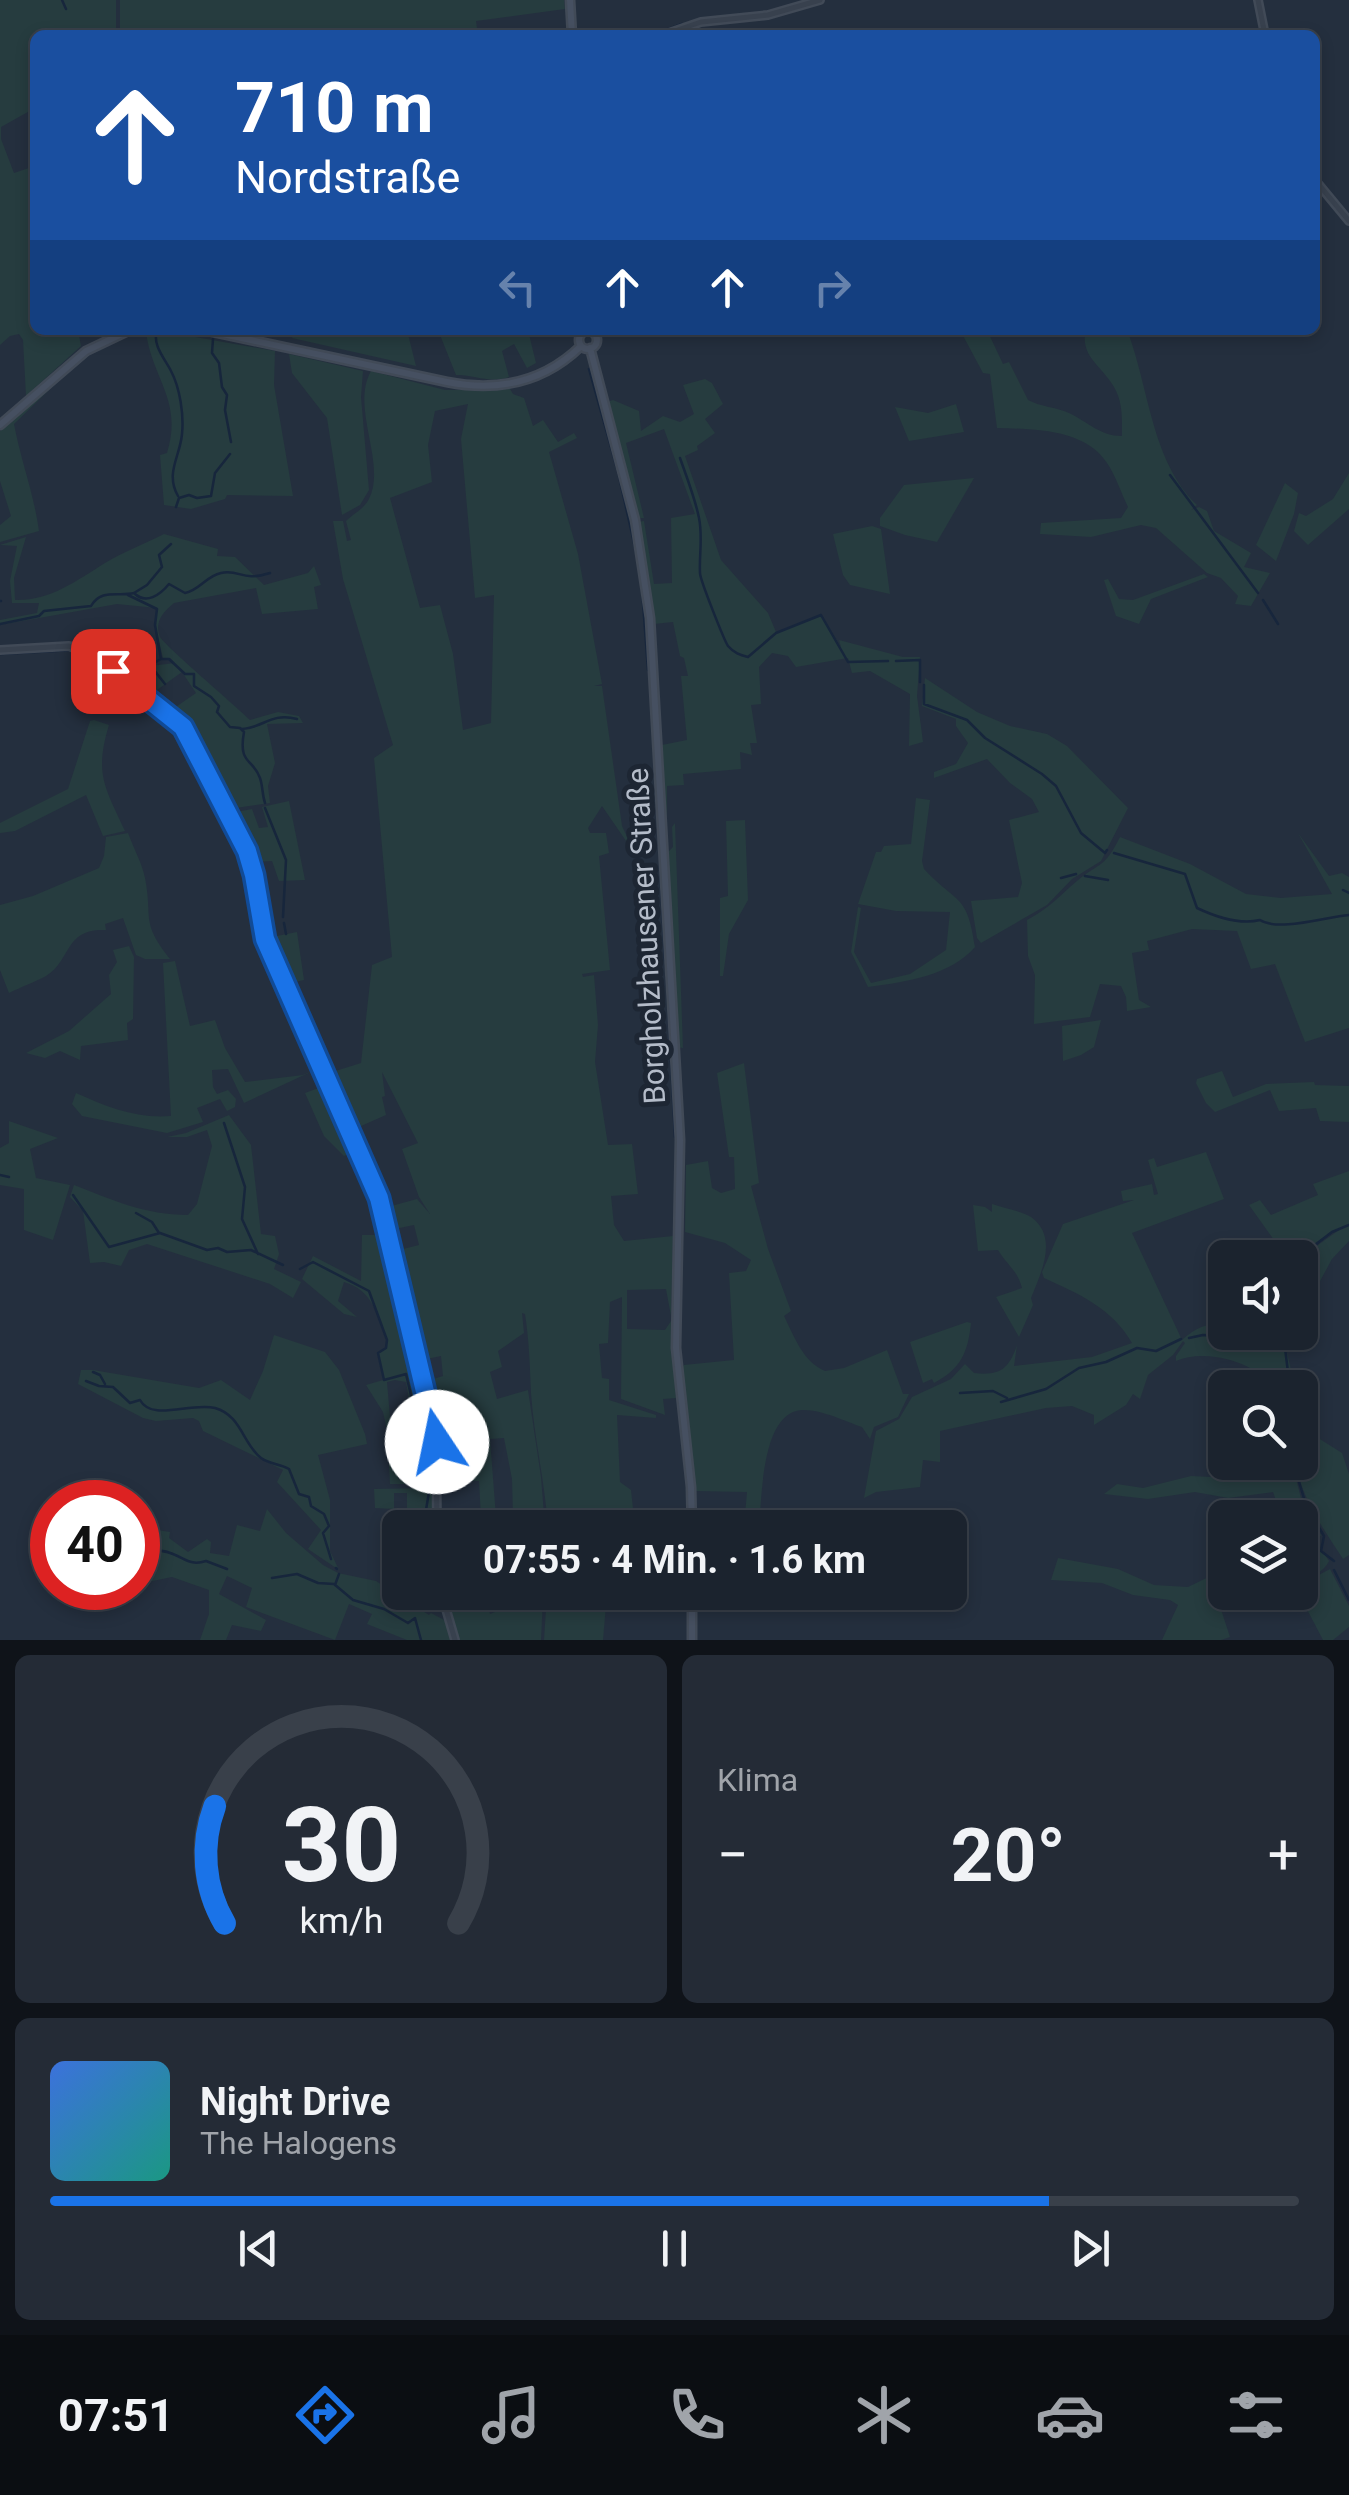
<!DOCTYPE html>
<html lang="de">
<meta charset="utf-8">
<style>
:root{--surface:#1b232e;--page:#242b36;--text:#f1f3f6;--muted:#a0a4aa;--line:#39404a;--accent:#1a73e8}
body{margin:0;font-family:Roboto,sans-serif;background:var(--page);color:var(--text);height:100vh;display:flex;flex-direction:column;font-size:38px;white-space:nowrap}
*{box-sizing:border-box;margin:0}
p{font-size:32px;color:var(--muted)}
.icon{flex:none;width:55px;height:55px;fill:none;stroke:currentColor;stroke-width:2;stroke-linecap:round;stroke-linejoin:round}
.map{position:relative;height:1640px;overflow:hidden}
.side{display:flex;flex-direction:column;gap:15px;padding:15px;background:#0f1319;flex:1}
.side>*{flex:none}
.hud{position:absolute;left:30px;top:30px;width:1290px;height:305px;border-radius:15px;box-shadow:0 5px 15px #0003,0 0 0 2px var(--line);background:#1a4fa0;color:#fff;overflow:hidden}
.fabs{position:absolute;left:1208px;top:1240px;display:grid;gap:20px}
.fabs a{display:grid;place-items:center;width:110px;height:110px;border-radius:15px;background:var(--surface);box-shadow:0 5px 15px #0003,0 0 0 2px var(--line);font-size:50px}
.speed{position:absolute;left:30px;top:1480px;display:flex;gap:20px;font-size:50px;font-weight:700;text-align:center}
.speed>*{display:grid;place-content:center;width:130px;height:130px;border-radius:50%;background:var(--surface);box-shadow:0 5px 15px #0003,0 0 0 2px var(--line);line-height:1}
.speed .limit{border:15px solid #d22;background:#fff;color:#111}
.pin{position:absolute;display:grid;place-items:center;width:85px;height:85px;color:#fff;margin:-42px;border-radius:20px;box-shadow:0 5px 15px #0006}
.me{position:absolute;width:110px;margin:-55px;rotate:349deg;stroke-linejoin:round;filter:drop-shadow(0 0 8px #0008)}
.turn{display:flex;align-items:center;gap:35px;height:210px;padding:0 40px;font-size:45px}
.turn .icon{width:130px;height:130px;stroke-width:2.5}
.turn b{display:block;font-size:70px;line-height:85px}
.lanes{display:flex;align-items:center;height:95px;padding:0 40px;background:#0003;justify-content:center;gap:50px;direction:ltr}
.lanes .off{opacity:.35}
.big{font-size:75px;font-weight:700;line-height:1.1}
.side .card{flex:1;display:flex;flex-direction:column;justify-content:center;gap:15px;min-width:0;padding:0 35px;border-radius:15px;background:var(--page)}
.side .dial{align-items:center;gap:0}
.dial svg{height:260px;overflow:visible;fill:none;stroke:var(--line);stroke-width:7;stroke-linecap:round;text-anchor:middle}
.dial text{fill:var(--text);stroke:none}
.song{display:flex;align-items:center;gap:30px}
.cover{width:120px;height:120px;border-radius:15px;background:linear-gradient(135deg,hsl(220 70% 55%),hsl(170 70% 35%))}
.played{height:10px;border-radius:5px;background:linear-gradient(90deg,var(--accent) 80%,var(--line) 80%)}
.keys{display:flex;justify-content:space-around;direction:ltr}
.heat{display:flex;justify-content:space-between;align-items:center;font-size:55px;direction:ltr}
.side .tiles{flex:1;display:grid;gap:15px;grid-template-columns:1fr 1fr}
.card:last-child{grid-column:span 2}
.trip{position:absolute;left:382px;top:1510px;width:585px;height:100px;border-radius:15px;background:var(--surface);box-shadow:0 5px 15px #0003,0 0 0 2px var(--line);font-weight:700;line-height:100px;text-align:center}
.dock{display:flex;height:160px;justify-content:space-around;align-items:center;background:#0b0e12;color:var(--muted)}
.dock .icon{width:70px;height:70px}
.dock .selected{color:var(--accent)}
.dock b{font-size:45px;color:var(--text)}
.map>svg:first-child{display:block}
</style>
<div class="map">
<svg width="1349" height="1640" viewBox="0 0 1349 1640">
<rect width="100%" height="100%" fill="#242f3e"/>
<path fill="#263c3f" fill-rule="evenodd" d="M0 0H116V35H35V108L1 127V139L14 173 35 166V330H78L81 346 26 396 23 340 19 334 10 336 0 345Z
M120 0H564L565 9 476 21 478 35H120Z
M242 330H407L416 366 292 338 293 334 281 333 280 336Z
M438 330H528L536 363 527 368 514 344 502 351 509 377C489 384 473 374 456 375Z
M960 330H987L1003 364 1009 362 1028 400C1041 407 1056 407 1069 413 1088 422 1100 436 1122 436 1122 419 1123 402 1114 387 1103 367 1079 356 1086 330H1127C1149 386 1151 461 1197 505L1191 510 1199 507 1207 511 1214 531 1251 553 1244 567 1270 573 1251 606 1235 604 1238 596 1221 578 1207 573 1156 528 1141 525 1091 537 1040 534 1041 523 1121 518 1128 507C1121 493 1116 476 1107 463 1085 429 1034 429 997 428L990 374 983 373Z
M167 332 275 351 274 385 293 496 227 495 225 499 191 509 164 505 160 455 167 453C183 401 153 380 146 333Z
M289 354 363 371 361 397 369 490 360 505 342 515 327 418 292 373Z
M83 357 14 424C21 461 34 494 39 531L0 542V525L11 516 0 481V431Z
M371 371 445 390 510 389 513 394 524 398 533 426 543 420 558 442 574 433 577 438 549 452 578 554 602 684 594 686H602L622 826 635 854 602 806 588 828 590 833H606L609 853 599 856 610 970 582 974 583 977 594 975 598 1025 595 1062 608 1145 632 1144 638 1194 611 1196 614 1225 624 1241 673 1236 671 1316 666 1289 627 1290V1329L665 1330 671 1321 676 1398 663 1399 665 1415 621 1399 622 1297 610 1302 608 1343 599 1344 602 1378 609 1379V1400L656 1415V1418L617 1415 620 1482 631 1490 635 1527H548C545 1482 534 1438 531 1393 530 1366 529 1340 525 1314L522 1313 524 1333 498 1351 502 1367 490 1372 497 1399 528 1390 541 1477 545 1527H479L478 1519 513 1517 512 1479 504 1438 490 1439 496 1517H481L479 1481H467L465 1439H461L460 1423 439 1427 427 1381 443 1376 441 1356 422 1360 395 1251 419 1245 414 1225 390 1230 384 1208 417 1199 430 1214 419 1197 402 1149 418 1143 382 1072 385 1096 382 1097 386 1115 352 1130 326 1074 361 1063 372 965 392 957 374 758 393 745 343 579 333 521H343L347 541 351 540 346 521C354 513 364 509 369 499 387 463 350 408 371 371ZM468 404 461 439 475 598 494 595 491 723 463 730 453 654 440 605 420 608 390 498 432 482 428 445 435 411Z
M705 379 712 383 723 404 705 419 715 433 697 446 698 450 685 456 721 560 768 613 776 632 822 616 841 647 839 640 903 657H920L917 696 923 742 909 746 910 694 870 671 852 673 848 658 796 667 788 656 772 653 759 667 761 704 751 705 757 743H750L752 755 740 752 741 769 683 774 684 785 667 786V835L662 745 687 740 681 676H688L684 658 680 656 673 622 654 624 638 522 644 521 654 584 672 583 671 518 695 514 664 429 626 443 644 518H637L607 402 613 400 639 411 641 431 663 416 680 422 694 414 683 385Z
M956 404 964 432 909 441 895 407 928 413Z
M1349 473V509L1308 545 1294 531 1299 513 1306 516 1333 499Z
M974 478 937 542 905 535 880 526V518L904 485Z
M1285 483 1298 493 1294 514 1276 561 1256 545Z
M872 526 881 529 890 594 850 585 843 575 833 534Z
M164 534 218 549 217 556 235 557 264 585 308 573 314 566 321 585 314 587 318 609 262 614 256 588 174 603C163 612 154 622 160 637 163 644 238 708 250 720L278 712 299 716 303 723 267 724 275 763 268 786 270 803 229 809 190 733 170 711 196 693 182 672 150 695 117 670 175 663 170 658H163L155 625 157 608 117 604 0 625V620L37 613 39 603H12L10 581 17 546 0 545 26 537 14 578 15 600C50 601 76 581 105 563 123 552 144 544 164 534Z
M1204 574 1208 577 1151 599 1139 624 1116 616 1104 580 1108 579 1119 599 1133 600Z
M925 678 977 712 1010 726 1047 734 1067 746 1128 808 1101 861 1072 879 1047 905 981 943 977 938 971 901 1018 897 1022 883 1009 820 1039 812 1032 799 1010 783 987 759 934 778V772L956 764 968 743 956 726V719L922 706Z
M94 720 109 725C94 774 105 787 125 831L103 836 86 795 15 831 0 833V823L68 789 90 721Z
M916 798 930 800 922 861 924 869C958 905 967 893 975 947 950 976 905 982 868 987L851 952 858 907 861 908 854 952 871 983 910 974 946 950 950 912 896 911 858 904 876 852H881L884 846 911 844Z
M289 801 305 880 279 881 272 861 254 862 231 813 252 809 259 828 268 827 262 807Z
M745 820 748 900 729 934 723 976H720V898L728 896 726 821Z
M675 823 683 1048 678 1047 668 852 673 847 672 827Z
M128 833C133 847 142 863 145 878 153 919 140 921 170 959H145L136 955 123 918 105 924 106 930C64 928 72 960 46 976 35 982 21 987 9 993L0 970V905L33 896 99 868 104 856 106 837Z
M1298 833 1329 876 1342 873 1349 877V1028L1305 1042 1275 964 1251 969 1237 931 1192 929 1147 941 1149 950 1132 953 1139 1000 1151 1007 1127 1011 1126 997 1121 986 1100 984 1090 1017 1034 1024 1035 975 1028 956 1027 920C1050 908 1058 897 1077 881 1101 861 1104 869 1120 837L1190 864 1246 894 1281 898 1332 894Z
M297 932 304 980 286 984 267 938Z
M129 946 134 957 133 1019 127 1023 128 1040 81 1046 80 1060 60 1051 45 1058 26 1053 69 1031 111 994 109 975 117 962 113 950Z
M175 961 190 1026 215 1020 225 1048 245 1082 303 1075 317 1069 244 1103 228 1069 212 1070 213 1087 217 1094 228 1090 236 1099 235 1107 227 1111 220 1099 197 1108 203 1122 167 1133 82 1116 72 1104 76 1093C107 1107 137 1119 171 1116L163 963Z
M1101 1020 1094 1047 1081 1055 1063 1061 1062 1026Z
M744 1063 759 1183 751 1186 768 1249 791 1311 784 1316C794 1336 803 1362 825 1371L844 1368 887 1350 903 1394H909L898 1417 874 1427 870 1439 862 1427C845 1421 820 1409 802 1410 761 1412 762 1499 759 1527H744L747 1492 695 1491 680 1370 684 1365 734 1360 729 1273 746 1271 751 1260 725 1243 685 1232 686 1165 708 1161 712 1188 721 1193 735 1189 734 1157H729L717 1073Z
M1222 1071 1233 1097 1266 1084 1314 1082 1315 1085 1349 1086V1122L1320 1121 1316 1108 1279 1111 1270 1090 1215 1112 1206 1103 1196 1083 1197 1079Z
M324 1086 355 1151 344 1156 324 1136 305 1093Z
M229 1115 251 1145 261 1234 275 1236 279 1254 274 1269 301 1282 293 1298 270 1284 147 1244 129 1250 121 1266 104 1262 90 1263 83 1211 70 1197 74 1185C112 1200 146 1215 188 1215L197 1204 212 1146 207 1130 187 1137H167L186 1133Z
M9 1121 58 1138 30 1149 36 1178 70 1185 53 1240 24 1230V1189L0 1185V1148L9 1143Z
M1206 1152 1224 1199 1132 1233 1182 1340C1197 1327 1205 1324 1225 1323V1332L1292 1333 1285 1344 1295 1387H1288V1382H1256L1252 1369C1231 1357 1198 1351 1176 1361V1356L1185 1343 1183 1341 1173 1355 1148 1375 1140 1399 1133 1394 1126 1405 1094 1425V1415L1072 1406 1046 1408 940 1431V1462L923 1460 920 1487 876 1492 864 1498 876 1431 899 1419 912 1397 951 1379 965 1364 974 1373C1000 1376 1009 1369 1017 1345L1014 1366 1092 1357 1132 1343C1112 1308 1079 1294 1044 1278L1042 1272 1063 1224 1134 1200 1123 1201 1121 1191 1152 1184 1154 1195 1158 1194 1148 1160 1154 1158 1157 1167Z
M1349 1171V1241L1332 1259 1300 1318V1258L1339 1230 1332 1231 1296 1257H1262L1271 1255 1274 1240 1249 1205 1260 1200 1271 1215 1318 1195 1313 1184Z
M992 1204C1003 1208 1021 1211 1031 1217 1059 1237 1041 1273 1031 1298L1033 1305 1019 1337 996 1297 1022 1288C1018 1271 1007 1265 998 1250L978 1251 973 1205 985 1207 992 1212Z
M362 1235H385L432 1423 434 1481 430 1484H390L387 1430 383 1412 366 1385 383 1380 377 1353 386 1347V1341C378 1314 372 1290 344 1282L338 1301 357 1317 344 1314 302 1279 313 1256 361 1281ZM395 1380 406 1382 423 1479 399 1480 394 1463 387 1382Z
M967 1322 971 1323C968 1352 961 1369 934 1383L932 1379 923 1383 910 1342Z
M274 1335 325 1352 339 1370 365 1434 367 1444 318 1455 330 1500V1551L339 1570 308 1549 321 1530 277 1482 283 1470 203 1431 199 1421 193 1418 156 1421 143 1418 78 1384 81 1370H93L199 1388 221 1380 250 1400 263 1371Z
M1315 1436 1342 1453 1349 1474V1555L1343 1559C1322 1527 1303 1500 1295 1463L1300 1462V1439Z
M1249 1463H1292L1303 1506 1321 1535 1311 1550 1317 1543 1329 1561C1325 1571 1308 1579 1300 1589V1555L1303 1554 1300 1518 1282 1517 1273 1492 1228 1498 1195 1492 1148 1499 1104 1494 1117 1484 1143 1488 1191 1476 1251 1479Z
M431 1488 434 1491 433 1527H414V1514L407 1513V1493H394V1509L375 1508 374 1489Z
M267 1509 286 1533 323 1565 338 1573 376 1581 429 1615 431 1613 446 1621 451 1640H407L367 1624 372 1614 349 1604 335 1640 246 1607 252 1588 227 1576 219 1594 266 1620 261 1631 232 1625 226 1640H200L209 1614V1590L172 1577 138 1584V1527L170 1532 169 1538 188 1552 207 1539 211 1542 210 1553 229 1556 237 1525 260 1531Z
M1058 1558 1118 1569 1154 1585 1188 1587 1225 1569 1228 1593 1217 1597 1230 1637 1221 1640H1162L1178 1605 1170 1600 1133 1595 1102 1583 1051 1580Z
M1330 1569 1349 1606V1627L1333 1640H1323L1300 1596 1315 1577Z
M484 1593 490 1614 495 1612 490 1593H522L523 1599 543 1598 541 1640H459L448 1603Z
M547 1593H607L603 1640H544Z"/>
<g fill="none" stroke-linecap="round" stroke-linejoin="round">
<path stroke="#17263c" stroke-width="2.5" d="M62 0 66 9
M653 35 682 24
M1317 178 1349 216
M157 331C152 345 165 359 171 371 180 388 184 415 182 434 180 457 165 473 178 496
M213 339 212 353 219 363 222 387 227 395 225 410 231 442
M589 369 618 472 637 556
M680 458C687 478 695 498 699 518 703 537 699 555 700 573 700 580 725 642 728 646 734 653 740 655 748 657L776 633 821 615 848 662 888 661
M1170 475 1258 593
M176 507 179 498 189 495 197 498 211 496 215 473 230 454
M642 589 648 670
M134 593 147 585 162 567 159 555 171 544
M128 595 157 609 155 625 161 659H169L185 674H194V686L211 697 219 706 217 712 230 727 240 728 244 732C238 765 253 758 260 778 263 787 262 794 265 803
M1263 600 1278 624
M0 601H1
M0 624 39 616 44 611 91 606C101 588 119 597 134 593 146 605 160 595 169 584L185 593C200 590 206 576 221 573 240 569 242 582 270 573
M0 654 73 650
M90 657 102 667
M161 659 150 665 165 684
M896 661 920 660V682
M114 666 147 664
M107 670 131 689
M924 685V704L967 720 985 738 1042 774 1056 786 1081 833 1105 853 1107 850
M242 729C263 728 271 712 297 719
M206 777 224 811
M265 808 286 860 283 917
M226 814 232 827
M1114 853 1185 874 1197 908C1216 917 1239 925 1260 920 1279 932 1325 917 1349 915
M660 866 665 960
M1085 876 1108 880
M1061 878 1076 874
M253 890 260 933
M1343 890 1349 893
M284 923 286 934
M263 942 275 972
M666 965 675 1137
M224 1123 245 1187 242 1219 258 1254
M0 1175 9 1177
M73 1195 109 1247 160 1233 207 1250 218 1248 227 1252 251 1250 283 1265
M136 1213 152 1222 159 1233
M1298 1258 1332 1232 1349 1225
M300 1269 313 1262 369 1291 387 1340 386 1348 378 1353 384 1380 406 1374 422 1442 429 1450 426 1458 429 1478
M1283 1332 1290 1388
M1189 1338 1203 1335 1282 1339
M93 1372 100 1375 105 1384
M86 1381 99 1386 113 1387 130 1403 140 1400C152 1422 190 1402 215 1408 241 1415 243 1444 261 1458 269 1464 280 1464 289 1469L299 1494 309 1497 311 1506 324 1514 329 1526 323 1533 331 1559
M960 1393 993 1391 1007 1398
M1001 1402 1046 1389 1079 1368 1106 1362 1137 1348 1156 1351 1181 1339
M1293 1462 1306 1505 1324 1536 1321 1551 1334 1561
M423 1528 429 1492
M138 1550C149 1550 162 1549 173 1554 186 1559 191 1566 206 1561L227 1569
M336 1568 337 1569
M1334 1570 1349 1600
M272 1578 297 1574 318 1583 334 1584 353 1600 384 1609 408 1623 415 1618 421 1640
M335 1585 339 1574
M421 1592V1600
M78 1606 96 1588"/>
<defs>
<path id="tertiary" d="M1258 0 1265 35
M663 35 701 22 768 15 820 0
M1315 180 1349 221
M0 650 69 646 94 656 183 727 227 811 251 863 265 939 379 1198 436 1427 437 1528
M441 1592 455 1640"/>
<path id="secondary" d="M570 0 572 35
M204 330 447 382C498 392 543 383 581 346
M579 340a9 9 0 1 1 18 0a9 9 0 1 1-18 0Z
M590 348 635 520 650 618 680 1140 676 1348 691 1487 692 1528
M0 425 86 351 130 330
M692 1640V1592"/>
</defs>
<use href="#tertiary" stroke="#414a57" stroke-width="10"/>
<use href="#secondary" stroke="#414a57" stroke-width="11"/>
<use href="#tertiary" stroke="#38414e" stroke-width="5"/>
<use href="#secondary" stroke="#465061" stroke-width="6"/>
</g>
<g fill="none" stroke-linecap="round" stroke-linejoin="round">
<defs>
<path id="route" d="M113 671 183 727 247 851 254 875 265 939 379 1198 437 1442"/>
</defs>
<use href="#route" stroke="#114b97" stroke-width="25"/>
<use href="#route" stroke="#1a73e8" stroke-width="18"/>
</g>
<g text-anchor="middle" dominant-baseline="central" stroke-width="10" stroke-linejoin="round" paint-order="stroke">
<g font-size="30" fill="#b4bcc9" stroke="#1d2633">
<text transform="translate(646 936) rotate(-93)">Borgholzhausener Straße</text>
</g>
</g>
</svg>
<div class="fabs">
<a><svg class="icon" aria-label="sound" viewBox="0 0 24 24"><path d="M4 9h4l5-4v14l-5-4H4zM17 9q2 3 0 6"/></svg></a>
<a><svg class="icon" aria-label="search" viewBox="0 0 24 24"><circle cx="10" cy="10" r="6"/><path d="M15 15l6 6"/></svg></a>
<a><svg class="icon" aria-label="layers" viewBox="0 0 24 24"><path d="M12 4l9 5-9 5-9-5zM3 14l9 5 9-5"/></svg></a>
</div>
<div class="speed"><div class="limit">40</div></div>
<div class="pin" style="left:113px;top:671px;background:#d93025"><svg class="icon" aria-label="arrive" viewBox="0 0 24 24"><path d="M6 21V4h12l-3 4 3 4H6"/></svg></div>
<svg class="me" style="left:437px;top:1442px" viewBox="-20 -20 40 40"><circle r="19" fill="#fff"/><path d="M0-13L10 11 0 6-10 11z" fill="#1a73e8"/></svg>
<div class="trip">07:55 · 4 Min. · 1.6 km</div>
<div class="hud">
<div class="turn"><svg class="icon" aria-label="ahead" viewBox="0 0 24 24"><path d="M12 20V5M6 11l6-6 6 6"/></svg><div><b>710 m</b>Nordstraße</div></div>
<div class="lanes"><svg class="icon off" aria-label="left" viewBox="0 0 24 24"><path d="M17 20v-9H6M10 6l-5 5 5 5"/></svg><svg class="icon" aria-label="ahead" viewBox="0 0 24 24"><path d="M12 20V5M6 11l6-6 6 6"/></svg><svg class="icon" aria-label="ahead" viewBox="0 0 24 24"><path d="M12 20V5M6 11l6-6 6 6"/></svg><svg class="icon off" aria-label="right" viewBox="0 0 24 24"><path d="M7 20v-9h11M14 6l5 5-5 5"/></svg></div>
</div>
</div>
<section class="side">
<div class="tiles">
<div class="card dial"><svg viewBox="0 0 100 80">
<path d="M14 69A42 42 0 1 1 86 69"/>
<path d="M14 69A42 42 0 0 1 11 33" stroke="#1a73e8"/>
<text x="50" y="56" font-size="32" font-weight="700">30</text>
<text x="50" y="72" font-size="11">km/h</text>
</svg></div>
<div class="card"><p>Klima</p>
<div class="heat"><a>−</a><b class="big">20°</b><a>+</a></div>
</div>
<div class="card">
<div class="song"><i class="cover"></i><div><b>Night Drive</b><p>The Halogens</p></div></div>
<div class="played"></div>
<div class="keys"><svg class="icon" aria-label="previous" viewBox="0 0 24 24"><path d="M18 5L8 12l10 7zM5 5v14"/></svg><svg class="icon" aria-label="pause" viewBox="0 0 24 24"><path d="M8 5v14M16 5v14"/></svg><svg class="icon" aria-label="next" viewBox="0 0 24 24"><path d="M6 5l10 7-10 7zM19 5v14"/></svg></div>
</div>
</div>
</section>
<nav class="dock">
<b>07:51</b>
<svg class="icon selected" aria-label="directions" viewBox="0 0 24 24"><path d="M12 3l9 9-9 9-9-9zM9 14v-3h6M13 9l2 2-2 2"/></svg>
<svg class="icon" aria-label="music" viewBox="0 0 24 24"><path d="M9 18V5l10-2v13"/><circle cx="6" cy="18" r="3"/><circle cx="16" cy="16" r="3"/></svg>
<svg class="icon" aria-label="phone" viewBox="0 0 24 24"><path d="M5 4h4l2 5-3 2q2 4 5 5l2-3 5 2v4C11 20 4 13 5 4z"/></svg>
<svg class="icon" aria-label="climate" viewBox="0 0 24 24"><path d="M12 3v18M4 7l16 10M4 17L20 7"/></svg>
<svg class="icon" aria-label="car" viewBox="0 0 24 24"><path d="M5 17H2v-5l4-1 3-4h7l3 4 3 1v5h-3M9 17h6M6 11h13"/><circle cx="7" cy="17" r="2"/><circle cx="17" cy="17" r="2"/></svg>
<svg class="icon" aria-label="filters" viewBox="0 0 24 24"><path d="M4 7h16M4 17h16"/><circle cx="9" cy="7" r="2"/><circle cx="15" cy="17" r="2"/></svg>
</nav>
